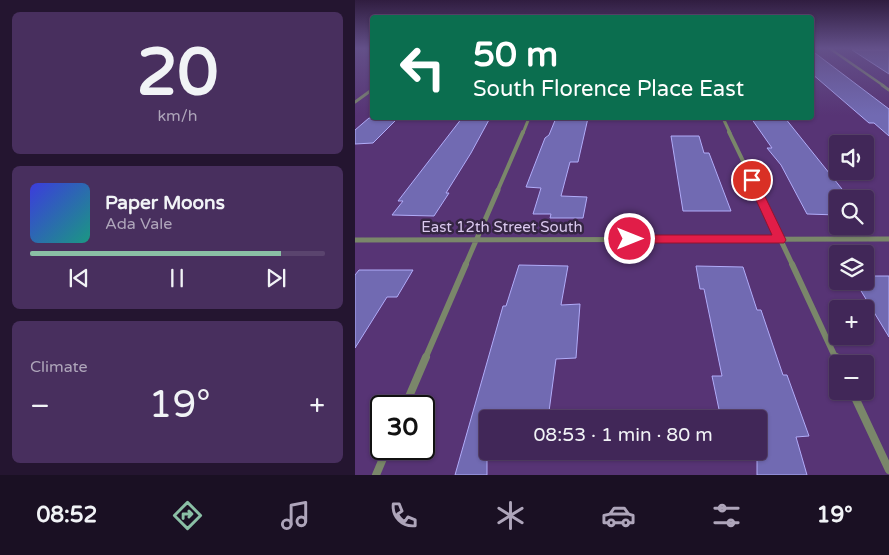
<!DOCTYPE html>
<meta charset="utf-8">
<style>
:root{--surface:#412758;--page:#482f5e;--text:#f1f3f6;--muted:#aea5ba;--line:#5a446e;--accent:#8abfa5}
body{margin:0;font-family:"Varela Round",sans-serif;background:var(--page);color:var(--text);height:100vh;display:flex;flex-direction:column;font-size:19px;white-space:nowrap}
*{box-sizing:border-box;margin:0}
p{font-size:16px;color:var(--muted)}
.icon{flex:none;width:28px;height:28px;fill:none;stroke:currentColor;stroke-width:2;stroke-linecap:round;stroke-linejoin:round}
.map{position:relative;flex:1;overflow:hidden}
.side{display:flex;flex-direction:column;gap:12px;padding:12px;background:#241530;width:355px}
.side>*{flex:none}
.top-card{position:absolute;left:15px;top:15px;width:444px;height:105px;border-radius:5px;box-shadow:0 1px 4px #0004,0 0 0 1px var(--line);background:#0b6e4f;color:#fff;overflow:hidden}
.buttons{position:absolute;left:474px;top:135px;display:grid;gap:10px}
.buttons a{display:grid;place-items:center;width:45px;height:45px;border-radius:5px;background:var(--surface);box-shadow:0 1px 4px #0004,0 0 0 1px var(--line);font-size:25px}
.speed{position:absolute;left:15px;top:395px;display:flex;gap:10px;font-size:25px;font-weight:700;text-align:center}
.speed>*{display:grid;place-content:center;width:65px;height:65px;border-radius:50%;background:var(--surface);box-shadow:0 1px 4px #0004,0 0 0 1px var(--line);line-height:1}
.speed .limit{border:2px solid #111;border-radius:8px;background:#fff;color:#111}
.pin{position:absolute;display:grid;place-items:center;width:42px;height:42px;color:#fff;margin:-21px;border:2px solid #fff;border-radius:50%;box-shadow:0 1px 5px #0007}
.me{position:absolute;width:55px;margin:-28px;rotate:90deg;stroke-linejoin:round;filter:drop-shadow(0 0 4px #0008)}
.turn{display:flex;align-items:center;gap:18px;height:105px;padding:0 20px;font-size:22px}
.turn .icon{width:65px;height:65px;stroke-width:2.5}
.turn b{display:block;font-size:35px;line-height:42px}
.big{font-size:38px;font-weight:600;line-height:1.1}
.side .card{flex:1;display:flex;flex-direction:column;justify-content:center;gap:8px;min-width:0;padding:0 18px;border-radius:8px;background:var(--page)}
.side .dial{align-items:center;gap:0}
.dial b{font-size:65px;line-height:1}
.song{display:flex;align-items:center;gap:15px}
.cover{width:60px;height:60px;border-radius:8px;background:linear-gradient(135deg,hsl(240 70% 55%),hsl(170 70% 35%))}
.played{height:5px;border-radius:2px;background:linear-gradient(90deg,var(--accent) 85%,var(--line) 85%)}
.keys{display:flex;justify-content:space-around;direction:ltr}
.heat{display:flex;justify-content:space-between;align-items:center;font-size:28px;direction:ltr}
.trip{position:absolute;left:124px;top:410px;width:288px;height:50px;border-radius:5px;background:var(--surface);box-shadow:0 1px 4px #0004,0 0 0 1px var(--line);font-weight:600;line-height:50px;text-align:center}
.menu{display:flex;height:80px;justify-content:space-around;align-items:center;background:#1a1023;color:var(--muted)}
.menu .icon{width:35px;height:35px}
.menu .selected{color:var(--accent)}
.menu b{font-size:22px;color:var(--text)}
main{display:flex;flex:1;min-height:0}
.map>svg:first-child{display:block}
</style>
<main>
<section class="side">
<div class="card dial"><b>20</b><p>km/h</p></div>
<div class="card">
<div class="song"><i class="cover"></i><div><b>Paper Moons</b><p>Ada Vale</p></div></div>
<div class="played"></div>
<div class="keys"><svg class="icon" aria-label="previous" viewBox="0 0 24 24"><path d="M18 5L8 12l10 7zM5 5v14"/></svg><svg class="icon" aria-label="pause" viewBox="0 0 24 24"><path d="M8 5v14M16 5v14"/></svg><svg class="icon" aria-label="next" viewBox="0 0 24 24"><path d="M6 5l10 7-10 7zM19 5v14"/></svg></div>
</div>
<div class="card"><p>Climate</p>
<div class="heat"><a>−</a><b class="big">19°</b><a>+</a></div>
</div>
</section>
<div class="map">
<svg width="534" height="475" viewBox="0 0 534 475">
<rect width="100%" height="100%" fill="#573475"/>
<path fill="#716ab2" stroke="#b1acf9" d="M456 50 534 109V136L519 123H514L456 73Z
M497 50H534V74Z
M14 118H43L18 143 0 144V130Z
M107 118H135L116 153 91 193H94L79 216 37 215 48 201H43Z
M201 118H233L223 162H215L206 196 232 197 228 218H195L196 214H178L186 188 171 187 190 138 194 135Z
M396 118H430L495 199H482V215L452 214 426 165 412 148H417Z
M316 136H344L349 153H354L376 211H328Z
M164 265 213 266 206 305 225 304 221 358 201 359 193 419H132V475H100L148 306H151Z
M341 266 388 267 402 310H406L428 375H432L454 436 441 437 452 475H402V419H366L357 376H367L349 289H345Z
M4 270H58L42 297H32L0 348V275Z
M510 276H534V337L500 281H510Z"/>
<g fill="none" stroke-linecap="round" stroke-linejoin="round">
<path stroke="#7a876a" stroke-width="2.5" d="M474 48 529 86"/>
<path stroke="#7a876a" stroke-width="3" d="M527 85 534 90
M0 102 18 89
M368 118 375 133
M168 133 174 118"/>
<path stroke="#7a876a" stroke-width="4" d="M374 132 403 192
M142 192 168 132"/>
<path stroke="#7a876a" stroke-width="5" d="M402 190 438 266
M0 240 534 239
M110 266 143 190"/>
<path stroke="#7a876a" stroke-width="6" d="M437 264 481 359
M70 359 111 264"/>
<path stroke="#7a876a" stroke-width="8" d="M481 357 484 364
M497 391 534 470
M50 406 71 357
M21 475 32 449"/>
</g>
<linearGradient id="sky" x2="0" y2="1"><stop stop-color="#301d40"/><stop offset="0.42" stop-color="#635089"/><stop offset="1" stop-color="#635089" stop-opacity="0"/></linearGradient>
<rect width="534" height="115" fill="url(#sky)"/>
<path fill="#e11d48" stroke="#92132f" d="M397 177 402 180 431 240 429 243H275L269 239 275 235H417L392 180Z"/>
<g text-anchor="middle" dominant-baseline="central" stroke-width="5" stroke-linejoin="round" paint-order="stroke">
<g font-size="15" fill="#dbc9ef" stroke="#352643">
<text x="147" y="227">East 12th Street South</text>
</g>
</g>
</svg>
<div class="buttons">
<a><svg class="icon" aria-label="sound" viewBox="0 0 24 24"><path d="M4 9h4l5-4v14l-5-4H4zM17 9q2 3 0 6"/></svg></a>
<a><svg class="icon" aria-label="search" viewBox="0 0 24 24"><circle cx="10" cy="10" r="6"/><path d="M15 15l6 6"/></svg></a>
<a><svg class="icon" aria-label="layers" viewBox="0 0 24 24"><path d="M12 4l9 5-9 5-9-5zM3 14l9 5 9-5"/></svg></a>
<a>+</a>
<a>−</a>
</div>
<div class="speed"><div class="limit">30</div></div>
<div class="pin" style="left:397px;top:180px;background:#d93025"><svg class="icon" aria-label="arrive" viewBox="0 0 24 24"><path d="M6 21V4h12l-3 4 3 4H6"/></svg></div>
<svg class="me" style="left:275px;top:239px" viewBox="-20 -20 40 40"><circle r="17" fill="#e11d48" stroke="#fff" stroke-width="3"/><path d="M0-11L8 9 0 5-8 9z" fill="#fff"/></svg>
<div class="trip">08:53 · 1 min · 80 m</div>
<div class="top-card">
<div class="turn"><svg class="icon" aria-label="left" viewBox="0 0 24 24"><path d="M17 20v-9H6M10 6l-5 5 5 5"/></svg><div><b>50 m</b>South Florence Place East</div></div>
</div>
</div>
</main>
<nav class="menu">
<b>08:52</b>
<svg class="icon selected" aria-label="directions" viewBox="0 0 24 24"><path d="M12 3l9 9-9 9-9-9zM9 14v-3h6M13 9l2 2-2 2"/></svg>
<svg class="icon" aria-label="music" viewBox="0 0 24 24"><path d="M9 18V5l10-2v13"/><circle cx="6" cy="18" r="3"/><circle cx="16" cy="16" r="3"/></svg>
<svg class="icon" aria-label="phone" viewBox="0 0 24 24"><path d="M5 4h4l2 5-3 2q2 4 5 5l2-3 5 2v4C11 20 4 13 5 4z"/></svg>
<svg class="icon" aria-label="climate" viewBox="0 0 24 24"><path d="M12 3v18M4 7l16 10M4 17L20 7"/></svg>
<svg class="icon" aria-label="car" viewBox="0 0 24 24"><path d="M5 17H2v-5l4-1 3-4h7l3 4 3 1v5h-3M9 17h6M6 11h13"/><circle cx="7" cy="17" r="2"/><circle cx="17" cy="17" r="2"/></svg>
<svg class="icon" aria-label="filters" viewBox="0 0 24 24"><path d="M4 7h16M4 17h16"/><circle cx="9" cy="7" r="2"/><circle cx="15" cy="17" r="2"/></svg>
<b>19°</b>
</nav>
